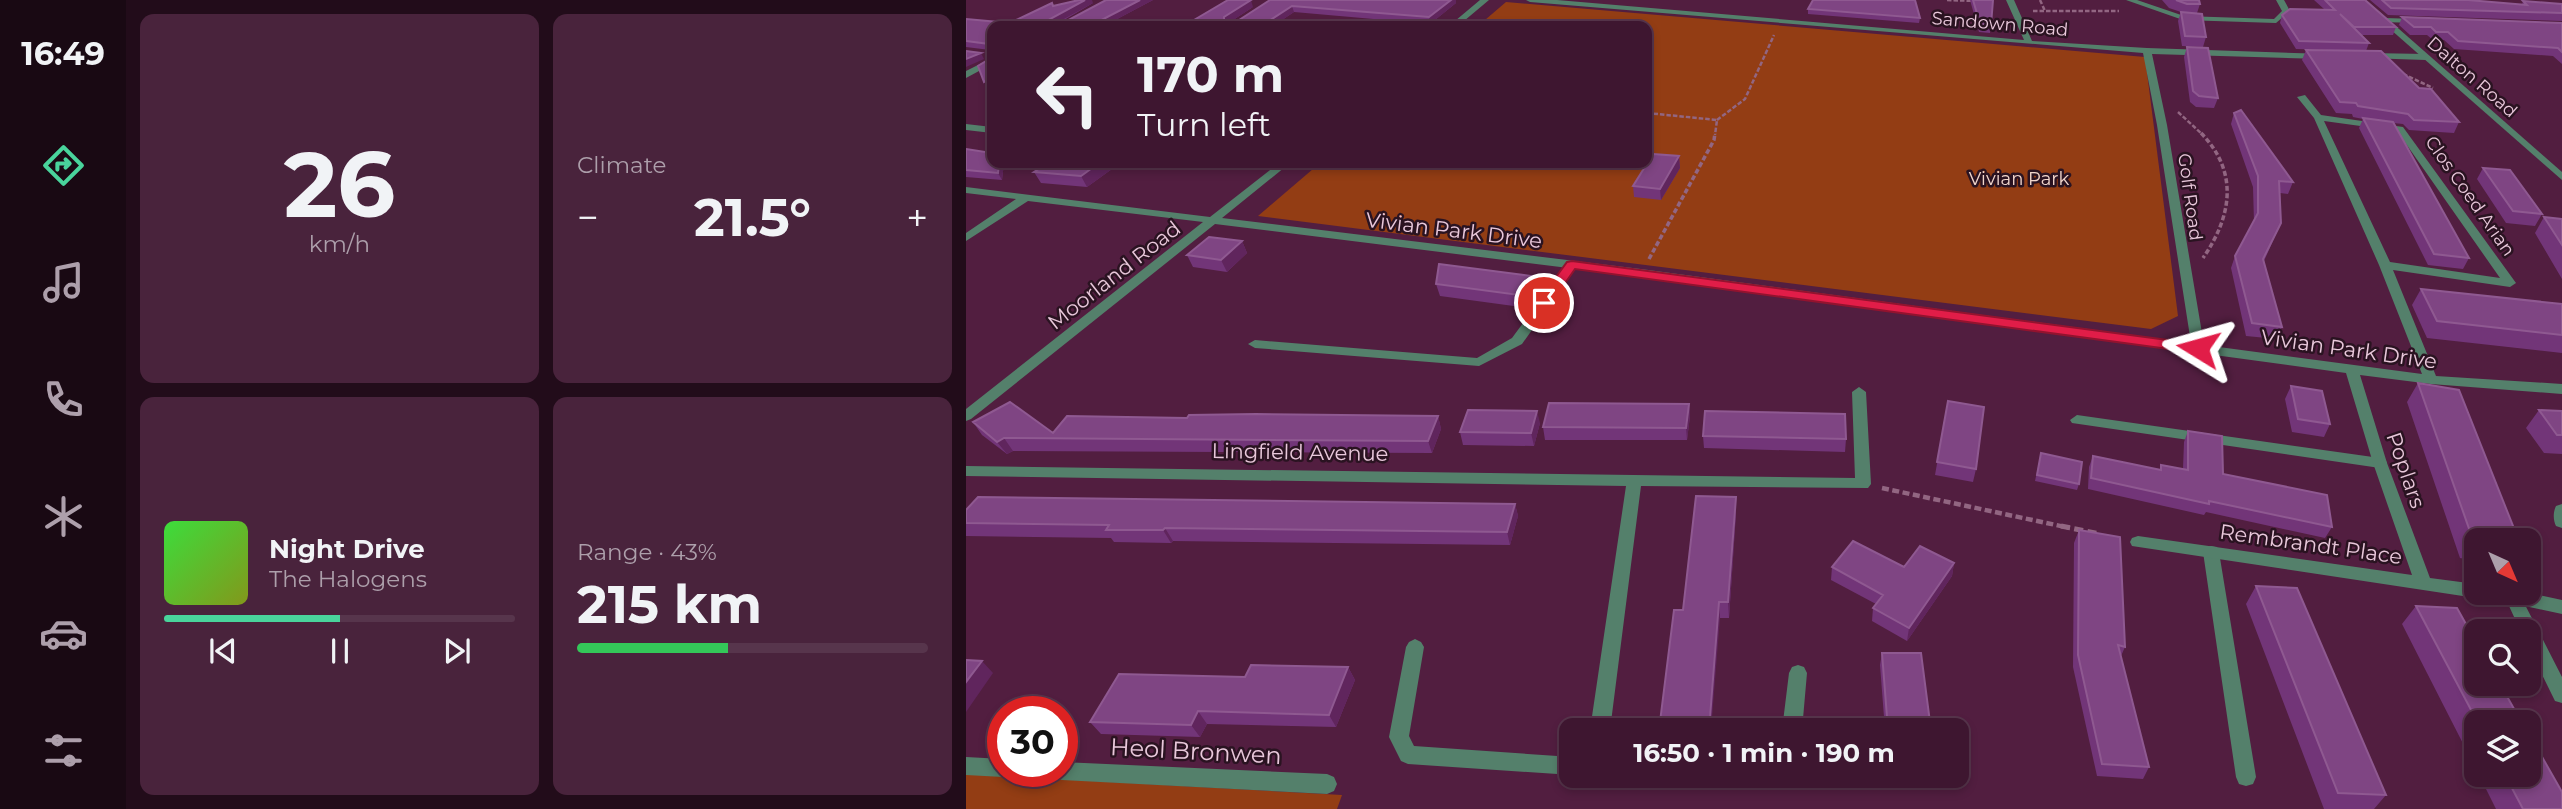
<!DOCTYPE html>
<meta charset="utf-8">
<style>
:root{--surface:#3e1630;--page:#49233c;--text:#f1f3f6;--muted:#ad9fab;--line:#57354c;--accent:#49d49c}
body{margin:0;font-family:Montserrat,sans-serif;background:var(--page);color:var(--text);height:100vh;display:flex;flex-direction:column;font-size:26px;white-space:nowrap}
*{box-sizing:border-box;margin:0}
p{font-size:23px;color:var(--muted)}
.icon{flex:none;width:38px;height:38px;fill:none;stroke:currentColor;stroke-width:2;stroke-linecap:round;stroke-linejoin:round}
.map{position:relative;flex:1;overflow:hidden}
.sheet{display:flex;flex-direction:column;gap:14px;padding:14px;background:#220c1a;width:840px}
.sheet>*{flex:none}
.banner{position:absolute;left:21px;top:21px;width:665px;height:147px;border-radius:14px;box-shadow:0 4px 10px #0003,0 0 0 2px var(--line);background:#3e1630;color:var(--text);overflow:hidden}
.needle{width:46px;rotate:136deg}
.fabs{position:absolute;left:1498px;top:528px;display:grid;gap:14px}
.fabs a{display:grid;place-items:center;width:77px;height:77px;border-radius:14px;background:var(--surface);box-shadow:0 4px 10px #0003,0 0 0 2px var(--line);font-size:35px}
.speed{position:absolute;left:21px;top:696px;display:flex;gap:14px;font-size:35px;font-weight:700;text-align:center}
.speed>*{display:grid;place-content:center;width:91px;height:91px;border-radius:50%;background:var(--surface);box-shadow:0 4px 10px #0003,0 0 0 2px var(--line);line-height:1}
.speed .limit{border:10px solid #d22;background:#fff;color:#111}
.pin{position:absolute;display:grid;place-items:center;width:60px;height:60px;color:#fff;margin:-30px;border:4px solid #fff;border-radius:50%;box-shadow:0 2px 7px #0007}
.me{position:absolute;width:77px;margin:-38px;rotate:278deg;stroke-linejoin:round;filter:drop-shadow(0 0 5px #0008)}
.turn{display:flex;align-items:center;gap:24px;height:147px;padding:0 35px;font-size:32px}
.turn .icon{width:91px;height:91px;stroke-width:2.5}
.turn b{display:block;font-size:49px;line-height:60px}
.big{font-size:52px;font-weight:700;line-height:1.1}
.sheet .tile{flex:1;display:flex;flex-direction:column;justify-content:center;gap:10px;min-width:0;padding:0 24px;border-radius:14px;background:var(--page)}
.sheet .dial{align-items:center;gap:0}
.dial b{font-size:91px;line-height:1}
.song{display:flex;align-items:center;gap:21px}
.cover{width:84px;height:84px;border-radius:10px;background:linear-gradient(135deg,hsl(120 70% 55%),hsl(70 70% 35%))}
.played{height:7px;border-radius:4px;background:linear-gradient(90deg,var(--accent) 50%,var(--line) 50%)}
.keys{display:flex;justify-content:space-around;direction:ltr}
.heat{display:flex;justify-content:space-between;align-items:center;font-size:38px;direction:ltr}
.charge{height:10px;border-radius:5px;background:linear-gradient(90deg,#34c759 43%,var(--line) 0)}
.sheet .tiles{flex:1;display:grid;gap:14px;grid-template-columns:repeat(2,1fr)}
.trip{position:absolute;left:593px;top:718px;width:410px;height:70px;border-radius:14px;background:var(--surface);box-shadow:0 4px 10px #0003,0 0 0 2px var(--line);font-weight:700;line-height:70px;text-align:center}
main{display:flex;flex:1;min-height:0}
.tab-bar{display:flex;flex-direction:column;width:126px;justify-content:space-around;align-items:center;background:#190913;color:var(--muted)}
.tab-bar .icon{width:49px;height:49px}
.tab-bar .selected{color:var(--accent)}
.tab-bar b{font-size:32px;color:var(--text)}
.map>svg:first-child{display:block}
</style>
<main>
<nav class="tab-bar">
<b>16:49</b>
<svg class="icon selected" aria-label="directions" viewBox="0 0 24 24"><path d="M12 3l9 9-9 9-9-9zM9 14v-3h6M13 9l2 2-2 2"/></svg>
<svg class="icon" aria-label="music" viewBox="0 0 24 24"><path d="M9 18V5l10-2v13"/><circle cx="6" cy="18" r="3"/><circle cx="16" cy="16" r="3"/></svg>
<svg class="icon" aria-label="phone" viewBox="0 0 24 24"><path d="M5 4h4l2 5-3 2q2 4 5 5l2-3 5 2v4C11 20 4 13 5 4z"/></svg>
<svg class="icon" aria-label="climate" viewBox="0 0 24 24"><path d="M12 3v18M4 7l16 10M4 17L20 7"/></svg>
<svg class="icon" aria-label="car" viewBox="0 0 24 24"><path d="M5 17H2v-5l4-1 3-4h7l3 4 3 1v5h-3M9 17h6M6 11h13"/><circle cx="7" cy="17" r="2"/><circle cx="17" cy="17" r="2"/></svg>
<svg class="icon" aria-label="filters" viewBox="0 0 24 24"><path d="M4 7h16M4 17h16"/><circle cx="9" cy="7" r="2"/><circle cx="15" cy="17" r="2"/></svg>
</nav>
<section class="sheet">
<div class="tiles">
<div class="tile dial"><b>26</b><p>km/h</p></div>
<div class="tile"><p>Climate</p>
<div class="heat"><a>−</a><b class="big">21.5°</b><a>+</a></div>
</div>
<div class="tile">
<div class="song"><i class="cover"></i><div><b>Night Drive</b><p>The Halogens</p></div></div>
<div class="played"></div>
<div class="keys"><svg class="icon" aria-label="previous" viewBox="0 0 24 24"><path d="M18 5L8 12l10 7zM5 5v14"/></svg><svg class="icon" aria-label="pause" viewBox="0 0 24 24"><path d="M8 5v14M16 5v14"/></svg><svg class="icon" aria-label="next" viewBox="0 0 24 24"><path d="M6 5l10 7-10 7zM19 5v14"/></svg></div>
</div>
<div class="tile"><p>Range · 43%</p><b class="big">215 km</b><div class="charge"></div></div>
</div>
</section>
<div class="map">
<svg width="1596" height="809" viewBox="0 0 1596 809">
<rect width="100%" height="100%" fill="#521e40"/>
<path fill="#933d14" d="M540 2 1179 57 1212 316 1185 329 292 216 354 163H681V26H512Z
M0 774 376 795 371 809H0Z"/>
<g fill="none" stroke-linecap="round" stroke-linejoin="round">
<path stroke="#926682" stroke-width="2.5" stroke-dasharray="4.5 2" stroke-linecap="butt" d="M981 0 1009 1
M1074 0 1079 11
M1067 11H1153
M1437 74 1467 88
M1212 112 1237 135
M681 113 751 120 749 135
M751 120 779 99 808 35"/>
<path stroke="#926682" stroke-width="3.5" stroke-dasharray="5 2.5" stroke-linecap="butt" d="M1235 133C1273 172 1266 216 1237 258
M683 259 748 140 749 133"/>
<path stroke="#926682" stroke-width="4.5" stroke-dasharray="7 3.5" stroke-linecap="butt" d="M916 488 1104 528"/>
<path stroke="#926682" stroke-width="5" stroke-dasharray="9 4.5" stroke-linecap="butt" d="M1095 526 1134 534"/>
<path fill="#54806b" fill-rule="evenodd" d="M1160 0H1171L1218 16 1308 19 1316 11 1310 0H1318L1324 11 1310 23 1217 20Z
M0 124 26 127V133L0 130Z
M298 163H319L321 165 316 168Z
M606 261 612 265 556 344 513 366 289 348 282 344 289 340 511 358 546 338 602 262Z
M1111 415 1414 458 1419 459 1421 463 1419 467 1414 468 1106 423 1104 420Z
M1596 504V528L1590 526C1587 520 1587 512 1590 506Z
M1245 546 1251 547 1253 552 1290 777 1287 784 1280 786 1273 784 1270 777 1237 552 1239 547Z
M1537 593H1553L1596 677V703L1589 701 1563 648V632H1555Z
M449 639 455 642 458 647 443 736 448 746 606 757V775L442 764 435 761 423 737 440 647 443 642Z
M832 665 838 667 841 673 836 730H816L823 673 826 667Z
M746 775H832L828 786 821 789 756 784 749 782Z"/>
<path fill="#54806b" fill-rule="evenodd" d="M514 0H523L492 26H483Z
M560 0H591L1058 40 1040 0H1048L1066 41 1181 48 1360 54 1361 56 1357 59 1186 54 1201 125 1238 345 1456 374 1413 265 1348 118 1331 97 1339 95 1355 115 1437 127 1550 283 1544 287 1427 270 1470 376 1596 384V394L1465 384 1394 375 1421 463 1464 578 1510 584V593H1517L1516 596 1510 598 1166 546 1164 542 1166 538 1172 536 1446 575 1407 463 1380 373 675 277 249 224 5 419 0 421V409L237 222 62 201 0 241V233L50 199 0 193V187L244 217 313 163H324L256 218 675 269 1225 343 1191 125 1177 53 564 2ZM1358 121 1431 131 1534 278 1424 262Z
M1418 18 1452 19 1456 21 1452 23 1415 22V18Z
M1402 53 1460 54 1464 57 1460 60 1399 58 1398 56Z
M26 58V64L0 78V71Z
M893 387 900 392 905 484 902 488 675 486 644 730H624L660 486 0 476V466L889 478 886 392Z
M1523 593H1563L1596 600V614L1531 600 1525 598Z
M0 757 37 759V772H45L37 777 0 775Z
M96 762 361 774 368 777 371 784 368 791 361 794 96 780 89 778 86 772H96Z"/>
<path fill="#54806b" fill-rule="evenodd" d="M1391 0H1400L1596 172V180Z"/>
</g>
<path fill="#723578" d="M140 0H187L138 26H26V86L22 88 25 58 24 50 0 47V19L44 23 87 6 127 3 93 23H97Z
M304 0H490V3L464 24 328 12 307 26H218L287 7 264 22H270Z
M1004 0H1027L1024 33 1013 32Z
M1196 0H1233L1234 4 1231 13 1240 37 1237 47 1216 46 1212 21 1215 12 1203 8Z
M1348 0H1399L1430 27 1427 35H1395L1403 43 1400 51 1330 49 1314 23 1316 15 1358 9Z
M1404 0H1502L1556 5 1557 1 1596 4V21L1422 15Z
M842 9 954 18 953 23 842 14Z
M1436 17 1596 23V64L1587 56 1488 49 1478 40H1467L1461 35H1444L1433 25Z
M1221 47 1252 98 1248 108 1230 107 1224 102 1218 57Z
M1340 50 1453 88 1493 122 1488 133 1443 130 1437 124 1427 123 1503 258 1497 269 1462 265 1393 128 1397 119 1387 117 1386 114 1370 113 1336 60Z
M1268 113 1327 182 1322 194 1314 193 1315 223 1298 261 1316 327 1311 339 1280 336 1265 268 1269 256 1288 222 1287 187 1265 124Z
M0 149 26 163H38L36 180 0 177Z
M713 156 714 168 695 200 668 197 667 186Z
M1517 168 1576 214 1569 226 1540 223 1511 179Z
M146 169 121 187 75 183 68 172Z
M1578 217 1596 219V279L1569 233Z
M276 241 281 253 261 272 227 267 221 255Z
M470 284 568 288 555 307 474 296Z
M1455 289 1596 304V353L1461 338 1446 305Z
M1452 383 1510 541V561L1494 558 1441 402Z
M1325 386 1364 424 1358 437 1326 432 1319 399Z
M982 401 1010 469 1007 482 969 475Z
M723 404 724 416 721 440H579L577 427Z
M1573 410 1596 411V454L1578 453 1560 428Z
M472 416 475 429 466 453 47 451 41 454 16 435 7 422 87 433 221 418Z
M574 423 568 446 497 445 494 432Z
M1222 431 1257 474 1366 527 1359 538 1240 512 1238 515 1122 489 1123 467 1127 456 1194 470 1195 465 1217 469 1218 442Z
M737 436 880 439 879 452 738 448Z
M1075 453 1113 484 1111 490 1069 481Z
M549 504 552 516 544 545 207 541 205 543 148 542 145 538 0 536V510Z
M770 513 763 618H754L717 610Z
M1113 530 1159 647 1155 656 1183 767 1177 779 1131 776 1107 667 1108 543Z
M988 563 986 576 941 641 906 621 907 608 910 604 865 580 866 567H938Z
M1290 586 1420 795 1408 809H1358L1280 604Z
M1450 606 1556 723H1510V769L1436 624Z
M916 653 965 730H919L914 665Z
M382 667 389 680 370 727 241 724 234 737 135 734 124 722 279 677Z
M1513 775H1563L1596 809H1530Z"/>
<path fill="#60255d" d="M119 0H126L127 3 87 25 84 19Z
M174 0H187L138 26H124Z
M285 0 287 7 261 24 258 21V17Z
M485 0H490V3L464 24 463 17Z
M326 6 328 12 307 26H295Z
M15 53 18 59 0 67V59Z
M26 77V86L22 88 18 82Z
M713 156 714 168 695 200 694 189Z
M33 163H38L36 180 32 173Z
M133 163H143L146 169 121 187 115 176Z
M276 241 281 253 261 272 255 260Z
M565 276 568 288 555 307 553 295Z
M723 404 724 416 721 440 720 428Z
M571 411 574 423 568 446 565 433Z
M472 416 475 429 466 453 462 441Z
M38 438 47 451 41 454 31 442Z
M770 497V513L763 618 762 602Z
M549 504 552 516 544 545 541 532Z
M199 528 207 541 205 543 197 530Z
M988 563 986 576 941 641 943 628Z
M753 602 754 618 745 730H743Z
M16 661 27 673 0 712V682Z
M382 667 389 680 370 727 363 715Z
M232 711 241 724 234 737 225 725Z"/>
<path fill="#7f4583" stroke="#8f5991" stroke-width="2" d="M113 0H119L84 19 87 23H97L140 0H174L124 26H26V77L18 82 12 66 25 58 23 44 0 41V19L44 23 86 3 87 6Z
M262 0H285L258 17V21L270 22 304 0H485L463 17 326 6 295 26H218Z
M847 0H949L954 18 842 9Z
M1007 0H1027L1025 25 1014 24Z
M1210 0H1233L1234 4H1221Z
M1359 0H1399L1430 27H1388L1374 14 1403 43 1333 41 1316 15 1324 9 1369 10Z
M1416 0H1502L1561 5 1557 1 1596 4V13L1425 8Z
M1215 12 1236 14 1240 37 1219 36Z
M1436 17 1596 23V52L1592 48 1492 41 1482 32H1470L1465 27H1448Z
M1221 47 1242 48 1252 98 1233 96 1227 91Z
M1340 50 1415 51 1453 88 1465 89 1493 122 1448 120 1442 114 1392 106 1390 103 1374 102Z
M0 51 15 53 0 59Z
M1275 110 1327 182 1313 181 1315 223 1297 259 1316 327 1286 323 1269 256 1292 213V176L1268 113Z
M1397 118 1427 122 1503 258 1468 254Z
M0 149 26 153V163H33L32 173 0 170Z
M687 154 713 156 694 189 667 186Z
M82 163H133L115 176 68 172Z
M1517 168 1544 170 1576 214 1547 211Z
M1578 217 1596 219V245Z
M243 237 276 241 255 260 221 255Z
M473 264 565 276 553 295 470 284Z
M1455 289 1596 304V335L1471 321Z
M1452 383 1493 390 1553 541 1507 540Z
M1325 386 1356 391 1364 424 1332 419Z
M982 401 1018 407 1010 469 971 462Z
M44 402 87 433 101 416 221 418 223 415 290 414 472 416 462 441 38 438 31 442 7 422Z
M583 403 723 404 720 428 577 427Z
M502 410 571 411 565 433 494 432Z
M1573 410 1596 411V435H1591Z
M739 411 879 414 880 439 737 436Z
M1222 431 1256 436 1257 474 1361 495 1366 527 1243 501V504L1125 478 1127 456 1195 470V465L1222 470Z
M1075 453 1116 462 1113 484 1071 475Z
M730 496 770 497 762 602H753L743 730H693L708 610H717Z
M12 497 549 504 541 532 199 528 197 530H140L143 525 0 523V510Z
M1113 530 1154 537 1159 647 1152 645 1183 767 1136 764 1112 655Z
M887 541 938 567 954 546 988 563 943 628 907 608 917 595 866 567Z
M1290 586 1331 588 1420 795 1372 793Z
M1450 606 1491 608 1510 642V684H1534L1556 723H1512Z
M916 653H955L965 730H922Z
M0 660 16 661 0 682Z
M285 665 382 667 363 715 232 711 225 725 124 722 153 674 279 677Z
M1563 734 1596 792V809H1557L1539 775H1563Z"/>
<path fill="#e11d48" stroke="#92132f" stroke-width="2" d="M606 261 1232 344 1240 348 1232 353 609 269 583 306H573V300L601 262Z"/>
<g text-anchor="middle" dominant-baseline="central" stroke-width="5" stroke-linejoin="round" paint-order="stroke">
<g font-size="18" fill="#e9c8db" stroke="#2a1321">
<text transform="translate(1034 24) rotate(5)">Sandown Road</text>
<text transform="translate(1506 77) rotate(41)">Dalton Road</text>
<text transform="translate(1504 196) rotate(55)">Clos Coed Arian</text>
<text transform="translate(1224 197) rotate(82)">Golf Road</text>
</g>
<g font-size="18" fill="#f1d6cc" stroke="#2a1321">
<text x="1053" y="179">Vivian Park</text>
</g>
<g font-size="21" fill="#e9c8db" stroke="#2a1321">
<text transform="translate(488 230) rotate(7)">Vivian Park Drive</text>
<text transform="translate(148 275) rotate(-38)">Moorland Road</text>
<text transform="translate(1383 349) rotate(8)">Vivian Park Drive</text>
<text transform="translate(334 452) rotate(1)">Lingfield Avenue</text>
<text transform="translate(1440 470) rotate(71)">Poplars</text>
<text transform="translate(1345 544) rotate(8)">Rembrandt Place</text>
</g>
<g font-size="24" fill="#e9c8db" stroke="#2a1321">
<text transform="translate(230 751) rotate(3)">Heol Bronwen</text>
</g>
</g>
</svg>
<div class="fabs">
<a><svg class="needle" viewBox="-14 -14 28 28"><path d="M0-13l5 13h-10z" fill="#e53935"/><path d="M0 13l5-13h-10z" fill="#ad9fab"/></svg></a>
<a><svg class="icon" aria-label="search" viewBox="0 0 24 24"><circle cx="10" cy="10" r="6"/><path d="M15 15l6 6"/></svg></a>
<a><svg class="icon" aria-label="layers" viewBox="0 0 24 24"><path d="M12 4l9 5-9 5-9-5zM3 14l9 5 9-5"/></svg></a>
</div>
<div class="speed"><div class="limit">30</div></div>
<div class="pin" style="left:578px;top:303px;background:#d93025"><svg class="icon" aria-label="arrive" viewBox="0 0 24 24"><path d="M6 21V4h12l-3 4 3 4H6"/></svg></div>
<svg class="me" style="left:1232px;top:348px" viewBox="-20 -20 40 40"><path d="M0-17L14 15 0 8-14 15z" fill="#e11d48" stroke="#fff" stroke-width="4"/></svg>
<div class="trip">16:50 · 1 min · 190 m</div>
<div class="banner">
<div class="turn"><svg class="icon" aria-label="left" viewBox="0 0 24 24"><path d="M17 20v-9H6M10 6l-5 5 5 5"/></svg><div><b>170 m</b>Turn left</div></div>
</div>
</div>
</main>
